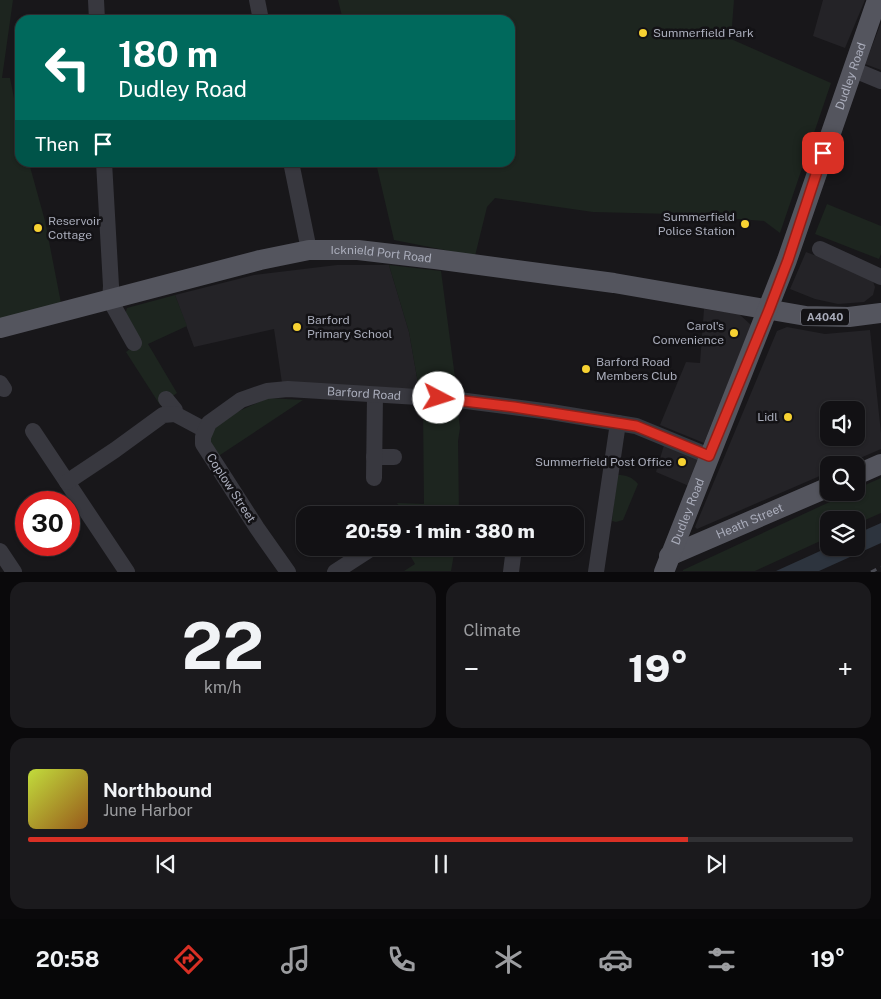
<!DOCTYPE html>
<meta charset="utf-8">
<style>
:root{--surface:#121114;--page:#1b1a1d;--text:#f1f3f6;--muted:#9c9da0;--line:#313134;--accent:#d93025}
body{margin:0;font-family:"Public Sans",sans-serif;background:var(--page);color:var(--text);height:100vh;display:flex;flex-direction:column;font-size:19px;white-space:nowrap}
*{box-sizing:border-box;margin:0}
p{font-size:16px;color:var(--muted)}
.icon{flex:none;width:28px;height:28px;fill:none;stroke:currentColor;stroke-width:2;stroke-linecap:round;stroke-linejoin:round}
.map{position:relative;height:572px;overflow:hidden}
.drawer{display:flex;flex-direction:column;gap:10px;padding:10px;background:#0a090b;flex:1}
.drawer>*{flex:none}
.hud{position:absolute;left:15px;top:15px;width:500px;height:152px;border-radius:15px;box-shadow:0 1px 4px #0004,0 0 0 1px var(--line);background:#00695c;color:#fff;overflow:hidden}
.buttons{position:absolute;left:820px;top:401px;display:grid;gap:10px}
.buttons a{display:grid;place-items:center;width:45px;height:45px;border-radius:10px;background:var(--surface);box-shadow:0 1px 4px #0004,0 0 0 1px var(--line);font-size:25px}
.speed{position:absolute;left:15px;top:491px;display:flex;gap:10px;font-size:25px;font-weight:700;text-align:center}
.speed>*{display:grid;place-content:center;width:65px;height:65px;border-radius:50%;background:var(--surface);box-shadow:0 1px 4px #0004,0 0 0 1px var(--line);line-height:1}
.speed .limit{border:8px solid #d22;background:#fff;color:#111}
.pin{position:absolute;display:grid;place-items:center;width:42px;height:42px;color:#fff;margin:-21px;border-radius:10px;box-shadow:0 2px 8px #0006}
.me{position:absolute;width:55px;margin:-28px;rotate:95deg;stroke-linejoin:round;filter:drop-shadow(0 0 4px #0008)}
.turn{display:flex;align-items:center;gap:18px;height:105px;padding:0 20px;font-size:22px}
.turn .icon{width:65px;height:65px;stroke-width:2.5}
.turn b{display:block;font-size:35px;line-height:42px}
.then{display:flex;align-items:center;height:48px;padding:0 20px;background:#0003;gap:10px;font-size:19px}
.big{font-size:38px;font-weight:800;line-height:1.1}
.drawer .widget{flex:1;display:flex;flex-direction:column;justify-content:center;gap:8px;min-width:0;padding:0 18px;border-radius:15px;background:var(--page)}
.drawer .dial{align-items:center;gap:0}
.dial b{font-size:65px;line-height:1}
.song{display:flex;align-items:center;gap:15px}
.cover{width:60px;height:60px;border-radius:8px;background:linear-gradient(135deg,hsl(70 70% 55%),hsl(30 70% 35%))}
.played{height:5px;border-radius:2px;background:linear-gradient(90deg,var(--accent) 80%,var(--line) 80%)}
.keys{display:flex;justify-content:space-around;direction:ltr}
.heat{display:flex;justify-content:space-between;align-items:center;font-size:28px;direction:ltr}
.drawer .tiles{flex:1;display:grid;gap:10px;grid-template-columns:1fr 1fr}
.widget:last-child{grid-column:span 2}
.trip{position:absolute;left:296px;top:506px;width:288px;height:50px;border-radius:15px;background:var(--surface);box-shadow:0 1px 4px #0004,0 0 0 1px var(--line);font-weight:800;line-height:50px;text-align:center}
.menu{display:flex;height:80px;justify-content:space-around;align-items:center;background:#070708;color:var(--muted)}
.menu .icon{width:35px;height:35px}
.menu .current{color:var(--accent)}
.menu b{font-size:22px;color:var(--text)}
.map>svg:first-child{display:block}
</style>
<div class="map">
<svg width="881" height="572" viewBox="0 0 881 572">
<rect width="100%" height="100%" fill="#18171a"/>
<path fill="#242327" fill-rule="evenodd" d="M823 0H865L845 48 813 36Z
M881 23V70L865 64Z
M806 252 871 276 875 287 873 295 864 302 838 304 815 299 790 289Z
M337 265H389L409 332 419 389 282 383 274 329 194 347 175 295 254 275Z
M704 309 739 314 751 325 704 443 660 425 686 362 700 363Z
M787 327 825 334 870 330 881 433V449L844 465H829V472L697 529 695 527 777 331ZM829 410H856V438H829Z
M664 445 698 458 689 486 656 472Z"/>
<path fill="#1d251f" d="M0 0H13L2 78H10L20 128V162L29 163 45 221 61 303 0 319Z
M338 0H734L731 39 831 83 780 233 764 221 672 214 593 212 495 198 487 207 475 256 394 240 376 163 510 162V20H343Z
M827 204 881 226V254L879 259 815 234Z
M389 265 441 271 457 393 419 389 409 332Z
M175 295 187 326 148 344 177 393 160 405 126 352 142 340 138 338 125 314 127 308Z
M269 398 303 400 217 457C215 454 212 450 211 447 203 421 251 406 269 398Z
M423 408 458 411 460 428 458 441 459 515H405L397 503 424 504Z
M617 475C627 475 632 477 638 484L623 520 616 522 612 521Z
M881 478V513L856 524V520H829V537L755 571H683V570L849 493 856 492V489Z
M425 548H455L451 571H404L415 564 411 557Z"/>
<path fill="#2d343e" d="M881 523V543L819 571H776L829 547 856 548V534Z"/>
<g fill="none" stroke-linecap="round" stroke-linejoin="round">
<g stroke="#38383f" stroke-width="16">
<path d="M96 0 97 20"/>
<path d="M257 0 261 20"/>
<path d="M852 69 881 81"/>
<path d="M104 162 111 286 110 300 134 343"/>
<path d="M291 162 309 250"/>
<path d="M820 249 881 277"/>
<path d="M0 383 4 389"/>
<path d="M166 399 175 410V414"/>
<path d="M33 431 127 572"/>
<path d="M374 457H394"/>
<path d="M374 478 375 395"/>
<path d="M67 482 115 450 163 415 175 414 205 430"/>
<path d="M0 551 14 572"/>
<path id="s1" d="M288 572 257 528 203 444V437L209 423 241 400 267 391 288 389 451 399 551 412 636 426 709 456"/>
<path d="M335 572 372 548"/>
<path d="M511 572 514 548"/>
<path d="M596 572 618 423"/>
</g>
<g stroke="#54555e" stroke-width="20">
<path id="s2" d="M0 328 260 260 309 250H358L435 259 614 283 806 316 849 317 881 313"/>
<path d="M856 475 881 464"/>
<path id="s3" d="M669 556 829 487"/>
<path id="s4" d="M664 572 787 260 877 0"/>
</g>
<path stroke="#4b4c54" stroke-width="3" stroke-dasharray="6 5" stroke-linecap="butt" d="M871 572 881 567"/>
</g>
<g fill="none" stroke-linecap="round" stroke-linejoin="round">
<defs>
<path id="route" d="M439 398 514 407 636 426 709 456 769 310 788 260 823 153"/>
</defs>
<use href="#route" stroke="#8d1f18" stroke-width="12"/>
<use href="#route" stroke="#d93025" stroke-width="9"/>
</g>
<g fill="#f7d232" stroke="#131215" stroke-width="2">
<circle cx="643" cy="33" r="5"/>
<circle cx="745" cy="224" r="5"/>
<circle cx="38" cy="228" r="5"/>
<circle cx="297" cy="327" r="5"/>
<circle cx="734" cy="333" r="5"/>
<circle cx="586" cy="369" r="5"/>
<circle cx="788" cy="417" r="5"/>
<circle cx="682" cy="462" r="5"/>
</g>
<g text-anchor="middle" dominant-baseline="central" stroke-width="5" stroke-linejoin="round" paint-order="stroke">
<rect fill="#131215" stroke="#7c7e88" stroke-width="1" x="801" y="308.5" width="48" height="17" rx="4"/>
<g font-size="11" font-weight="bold" fill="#a9acba">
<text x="825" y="317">A4040</text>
</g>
<g font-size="12" fill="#a9acba" stroke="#131215" text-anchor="start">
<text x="653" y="33">Summerfield Park</text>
<text x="735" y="217" text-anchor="end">Summerfield<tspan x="735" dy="14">Police Station</tspan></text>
<text x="48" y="221">Reservoir<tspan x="48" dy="14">Cottage</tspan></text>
<text x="307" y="320">Barford<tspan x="307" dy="14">Primary School</tspan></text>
<text x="724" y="326" text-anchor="end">Carol's<tspan x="724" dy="14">Convenience</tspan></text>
<text x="596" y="362">Barford Road<tspan x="596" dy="14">Members Club</tspan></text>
<text x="778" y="417" text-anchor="end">Lidl</text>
<text x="672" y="462" text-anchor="end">Summerfield Post Office</text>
</g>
<g font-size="12" fill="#a9acba" stroke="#131215">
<text stroke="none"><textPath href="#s4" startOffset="530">Dudley Road</textPath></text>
<text stroke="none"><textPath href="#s2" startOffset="391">Icknield Port Road</textPath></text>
<text stroke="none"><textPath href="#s1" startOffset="340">Barford Road</textPath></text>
<text transform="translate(231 488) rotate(57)">Coplow Street</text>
<text stroke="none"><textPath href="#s4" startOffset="65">Dudley Road</textPath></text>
<text stroke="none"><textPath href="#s3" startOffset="88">Heath Street</textPath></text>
</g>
</g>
</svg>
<div class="buttons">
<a><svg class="icon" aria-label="sound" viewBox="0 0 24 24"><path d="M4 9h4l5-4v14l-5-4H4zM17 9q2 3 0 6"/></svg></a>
<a><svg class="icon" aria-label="search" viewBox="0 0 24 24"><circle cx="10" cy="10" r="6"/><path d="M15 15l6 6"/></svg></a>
<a><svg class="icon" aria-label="layers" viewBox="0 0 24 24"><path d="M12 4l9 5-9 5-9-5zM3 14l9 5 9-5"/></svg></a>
</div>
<div class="speed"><div class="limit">30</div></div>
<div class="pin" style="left:823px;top:153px;background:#d93025"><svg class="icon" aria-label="arrive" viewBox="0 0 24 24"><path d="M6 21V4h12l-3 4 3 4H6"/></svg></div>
<svg class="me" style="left:439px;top:398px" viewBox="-20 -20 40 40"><circle r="19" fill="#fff"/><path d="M0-13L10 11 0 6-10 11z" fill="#d93025"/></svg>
<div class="trip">20:59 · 1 min · 380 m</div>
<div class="hud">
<div class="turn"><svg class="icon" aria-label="left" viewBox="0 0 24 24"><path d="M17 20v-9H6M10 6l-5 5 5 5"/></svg><div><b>180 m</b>Dudley Road</div></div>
<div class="then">Then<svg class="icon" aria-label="arrive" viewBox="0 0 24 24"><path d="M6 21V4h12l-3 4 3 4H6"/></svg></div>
</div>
</div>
<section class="drawer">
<div class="tiles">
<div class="widget dial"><b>22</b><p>km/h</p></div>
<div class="widget"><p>Climate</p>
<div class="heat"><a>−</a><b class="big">19°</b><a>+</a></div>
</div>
<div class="widget">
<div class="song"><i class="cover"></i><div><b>Northbound</b><p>June Harbor</p></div></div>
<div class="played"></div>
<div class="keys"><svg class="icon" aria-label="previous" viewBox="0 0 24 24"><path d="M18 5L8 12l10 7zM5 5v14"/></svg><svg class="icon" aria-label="pause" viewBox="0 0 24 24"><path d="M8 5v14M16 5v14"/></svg><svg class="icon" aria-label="next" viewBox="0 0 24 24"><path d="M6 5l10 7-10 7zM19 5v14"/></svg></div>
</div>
</div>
</section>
<nav class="menu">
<b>20:58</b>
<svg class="icon current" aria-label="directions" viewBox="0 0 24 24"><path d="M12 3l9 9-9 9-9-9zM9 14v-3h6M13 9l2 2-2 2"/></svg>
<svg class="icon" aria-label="music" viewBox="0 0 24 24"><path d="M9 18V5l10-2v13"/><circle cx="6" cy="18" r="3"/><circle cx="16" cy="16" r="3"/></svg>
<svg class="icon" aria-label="phone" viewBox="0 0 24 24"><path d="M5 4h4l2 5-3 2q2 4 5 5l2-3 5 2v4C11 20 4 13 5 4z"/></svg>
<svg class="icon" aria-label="climate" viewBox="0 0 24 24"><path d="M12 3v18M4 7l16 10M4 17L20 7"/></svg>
<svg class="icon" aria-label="car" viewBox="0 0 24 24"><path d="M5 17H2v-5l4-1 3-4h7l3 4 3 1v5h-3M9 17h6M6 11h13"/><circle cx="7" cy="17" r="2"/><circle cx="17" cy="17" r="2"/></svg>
<svg class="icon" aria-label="filters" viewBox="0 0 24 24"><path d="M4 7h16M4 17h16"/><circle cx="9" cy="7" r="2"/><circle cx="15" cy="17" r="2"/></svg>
<b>19°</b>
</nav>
